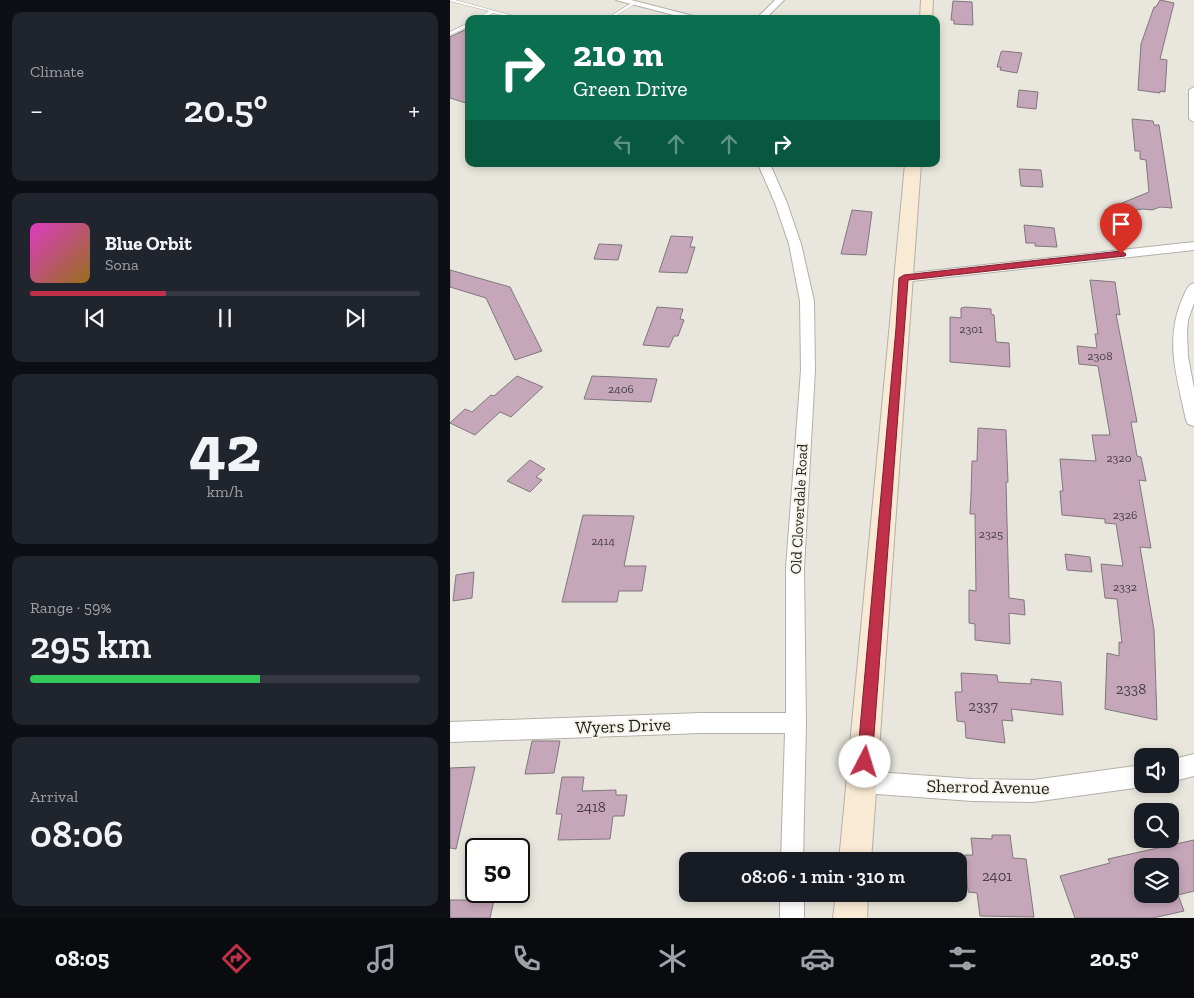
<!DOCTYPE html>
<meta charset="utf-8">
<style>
:root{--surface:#171b24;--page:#20242c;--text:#f1f3f6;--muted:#9ea1a6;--line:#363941;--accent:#c03048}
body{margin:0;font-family:"Zilla Slab",serif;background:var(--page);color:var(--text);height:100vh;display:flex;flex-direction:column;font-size:19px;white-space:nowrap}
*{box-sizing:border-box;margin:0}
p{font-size:16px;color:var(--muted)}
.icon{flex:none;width:28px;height:28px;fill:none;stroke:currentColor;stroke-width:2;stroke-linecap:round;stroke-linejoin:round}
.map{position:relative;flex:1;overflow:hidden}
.sheet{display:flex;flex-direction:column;gap:12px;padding:12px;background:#0d0f14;width:450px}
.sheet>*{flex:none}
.banner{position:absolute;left:15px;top:15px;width:475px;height:152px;border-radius:10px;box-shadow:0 2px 8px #0003;background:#0b6e4f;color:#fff;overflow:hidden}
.tools{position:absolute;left:684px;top:748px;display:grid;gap:10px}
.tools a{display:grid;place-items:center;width:45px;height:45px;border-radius:10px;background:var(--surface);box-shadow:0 2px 8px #0003;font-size:25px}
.speed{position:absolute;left:15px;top:838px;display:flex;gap:10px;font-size:25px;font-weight:700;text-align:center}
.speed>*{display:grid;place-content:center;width:65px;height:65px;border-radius:50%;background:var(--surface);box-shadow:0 2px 8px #0003;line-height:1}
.speed .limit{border:2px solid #111;border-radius:8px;background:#fff;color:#111}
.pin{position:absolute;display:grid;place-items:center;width:42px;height:42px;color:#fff;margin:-51px -21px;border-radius:50% 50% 50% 0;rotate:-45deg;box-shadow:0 0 5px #0007}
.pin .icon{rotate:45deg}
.me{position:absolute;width:55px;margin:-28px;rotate:5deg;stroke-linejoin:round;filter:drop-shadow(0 0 4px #0008)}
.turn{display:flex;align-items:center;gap:18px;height:105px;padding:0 25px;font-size:22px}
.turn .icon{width:65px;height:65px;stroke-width:2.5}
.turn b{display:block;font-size:35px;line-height:42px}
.lanes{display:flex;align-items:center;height:48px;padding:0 25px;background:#0003;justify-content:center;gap:25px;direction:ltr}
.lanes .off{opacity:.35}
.big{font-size:38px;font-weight:600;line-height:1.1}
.sheet .widget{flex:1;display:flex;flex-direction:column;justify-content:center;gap:8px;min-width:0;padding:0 18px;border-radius:10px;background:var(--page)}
.sheet .dial{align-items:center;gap:0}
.dial b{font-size:65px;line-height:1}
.song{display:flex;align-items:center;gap:15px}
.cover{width:60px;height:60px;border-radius:8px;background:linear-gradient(135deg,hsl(310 70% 55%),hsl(40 70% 35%))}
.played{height:5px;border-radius:2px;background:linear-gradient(90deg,var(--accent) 35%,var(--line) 35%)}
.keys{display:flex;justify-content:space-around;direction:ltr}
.heat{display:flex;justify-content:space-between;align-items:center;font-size:28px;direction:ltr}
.charge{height:8px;border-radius:4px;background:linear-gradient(90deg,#34c759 59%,var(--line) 0)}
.trip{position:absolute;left:229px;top:852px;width:288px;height:50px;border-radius:10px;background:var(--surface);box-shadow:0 2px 8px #0003;font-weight:600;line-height:50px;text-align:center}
.menu{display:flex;height:80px;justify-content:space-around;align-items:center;background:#090b0e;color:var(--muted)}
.menu .icon{width:35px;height:35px}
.menu .active{color:var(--accent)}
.menu b{font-size:22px;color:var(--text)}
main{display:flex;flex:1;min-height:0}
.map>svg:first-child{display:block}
</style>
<main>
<section class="sheet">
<div class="widget"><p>Climate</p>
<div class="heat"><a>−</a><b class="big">20.5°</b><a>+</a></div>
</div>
<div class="widget">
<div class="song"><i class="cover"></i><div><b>Blue Orbit</b><p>Sona</p></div></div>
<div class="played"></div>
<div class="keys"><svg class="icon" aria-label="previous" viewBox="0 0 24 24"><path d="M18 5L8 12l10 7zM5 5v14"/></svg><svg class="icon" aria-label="pause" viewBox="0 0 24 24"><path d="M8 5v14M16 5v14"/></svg><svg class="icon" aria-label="next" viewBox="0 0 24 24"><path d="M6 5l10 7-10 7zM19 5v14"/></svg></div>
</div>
<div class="widget dial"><b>42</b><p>km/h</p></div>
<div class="widget"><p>Range · 59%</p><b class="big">295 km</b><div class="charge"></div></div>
<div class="widget"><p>Arrival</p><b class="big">08:06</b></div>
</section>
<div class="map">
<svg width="744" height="918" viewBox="0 0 744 918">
<rect width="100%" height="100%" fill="#e9e6dd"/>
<path fill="#c6a7ba" stroke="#80777c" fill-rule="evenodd" d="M710 0 724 3 710 59 717 60 715 92 710 91V93L688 90 691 44 704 7H706Z
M503 1 522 2 523 25 504 24V20H501Z
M19 28V104L0 98V37Z
M553 51 572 53 567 73 550 70 551 67H547L551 52Z
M569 90 588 92 586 109 567 107Z
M682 119 703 121 704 125H709L722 208 710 207 702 210 693 209 656 214 655 210 699 192 696 160 690 159V151H685Z
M569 169 591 170 593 187 571 186Z
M402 210 422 212 416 255 391 254Z
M574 225 604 228 607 247 585 246V243H576Z
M221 236 243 237 240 247H245L237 273 209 272Z
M149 244 172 245 168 260 144 259Z
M0 270 60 287 92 351 65 360 36 298 0 287Z
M640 280 665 282 670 315 666 314 687 422H681L687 456 691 457 696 481 689 480 701 548 690 547 704 630 707 720 655 709 657 653 669 656V642L672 643 667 599 655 598 651 564 673 566 666 524 655 523V519L612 515 610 491H613L610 459 646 461 642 435H660L648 366 629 364 627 346 647 348 645 334H648Z
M207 307 233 309 230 319 234 320 228 336H224L219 347 193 345Z
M515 307 541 309V314L544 315 546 342 559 343 560 367 500 362V317L511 318V308Z
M67 376 93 387 61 417 50 412 25 435 0 423 15 409 22 412 41 395 44 396Z
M142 376 167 377 207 379 201 402 134 399Z
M528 428 556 430 558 482H556L559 598 574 600 575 615 559 613 560 644 525 640V624L519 623V590L526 591 525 514H520L521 495 522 461H527Z
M80 460 95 469 86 477 92 480 80 492 57 481Z
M133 515 184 516 174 566H196L192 591H169L167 602H112Z
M615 554 640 557 642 572 617 570Z
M24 572 22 598 3 601 6 575Z
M511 673 547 675 548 682 581 684V679L611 682 613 715 561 709 563 721 552 720 555 743 516 738 515 722 507 721 505 692H512Z
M82 741H110L104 773 75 774Z
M25 767 6 849 0 848V768Z
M112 777H134L132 791 166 790V795H177L174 816H163L160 839 108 840 112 814H106Z
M542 835H560L563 858 576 859 584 917 530 916 527 893 518 892 515 855H523L521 838 542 839Z
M744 840V891L728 895 734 911 703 918H625L610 876 660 863 658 859ZM692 866H720V894H692Z
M0 900H44L40 918H0Z"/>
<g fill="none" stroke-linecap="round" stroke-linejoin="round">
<defs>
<path id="service" d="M0 0H5L75 19H67L43 13 32 19H27L39 11 0 1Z
M183 2 186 3 161 19H156Z
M19 23V26L0 35V32Z"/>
<path id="minor" d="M166 0H181L255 19H239Z
M325 0H334L315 19H306Z
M744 87V122L739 119V90Z
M308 164H320L337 203 351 244 364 301 365 370 354 568 356 723 353 861H331L335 733H251L0 742V722L251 713H336V568L351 370 350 301 339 244 325 203Z
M744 242V250L453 282 446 278 453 274Z
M744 283V303L738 320 737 332 738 357 744 388V426L738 424 736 420C727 377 714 340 733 297 736 291 737 285 744 283Z
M744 754V776L720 782V760Z
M692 765V784H699L692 787 583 802 522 801 413 793 405 790 402 782 405 774 413 771 522 779 583 780Z
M330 894H354V918H330Z"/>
<path id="secondary" d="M471 0H483L482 19H470Z
M455 164H471L421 861H389Z
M386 894H418L417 918H383Z"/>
</defs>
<use href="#service" stroke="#b4b0a8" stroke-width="1"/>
<use href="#minor" stroke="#b4b0a8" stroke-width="2"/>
<use href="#secondary" stroke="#b4b0a8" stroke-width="2"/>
<use href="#service" fill="#fff" fill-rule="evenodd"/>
<use href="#minor" fill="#fff" fill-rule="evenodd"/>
<use href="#secondary" fill="#f9ead5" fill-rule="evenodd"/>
</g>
<path fill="#c03048" stroke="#7d1f2f" d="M671 251 676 254 675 256 458 280 422 762 420 768 415 770 410 768 407 762 446 328 449 278 454 275Z"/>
<g text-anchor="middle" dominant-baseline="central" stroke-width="4" stroke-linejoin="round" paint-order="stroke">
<g font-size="12" fill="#4a4144">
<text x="521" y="329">2301</text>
<text x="650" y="356">2308</text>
<text x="171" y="389">2406</text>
<text x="669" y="458">2320</text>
<text x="675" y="515">2326</text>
<text x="541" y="534">2325</text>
<text x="153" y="541">2414</text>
<text x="675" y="587">2332</text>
</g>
<g font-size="15" fill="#211f1c" stroke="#f6f3ea">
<text transform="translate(349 509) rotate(-87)">Old Cloverdale Road</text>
</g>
<g font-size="15" fill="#4a4144">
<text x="681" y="689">2338</text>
<text x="533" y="706">2337</text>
<text x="141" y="807">2418</text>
<text x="547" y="876">2401</text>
</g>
<g font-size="18" fill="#211f1c" stroke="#f6f3ea">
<text transform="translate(173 726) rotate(-2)">Wyers Drive</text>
<text transform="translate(538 787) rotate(1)">Sherrod Avenue</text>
</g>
</g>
</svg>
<div class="tools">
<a><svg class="icon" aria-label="sound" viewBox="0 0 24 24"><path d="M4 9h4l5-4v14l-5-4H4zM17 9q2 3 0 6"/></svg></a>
<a><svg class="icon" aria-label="search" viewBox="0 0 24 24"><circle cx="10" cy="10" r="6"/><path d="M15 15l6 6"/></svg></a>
<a><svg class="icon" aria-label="layers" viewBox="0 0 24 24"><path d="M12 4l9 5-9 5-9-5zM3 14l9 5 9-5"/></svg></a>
</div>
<div class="speed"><div class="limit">50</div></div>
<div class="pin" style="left:671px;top:254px;background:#d93025"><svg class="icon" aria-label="arrive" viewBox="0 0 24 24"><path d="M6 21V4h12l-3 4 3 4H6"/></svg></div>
<svg class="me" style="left:415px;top:762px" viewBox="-20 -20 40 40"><circle r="19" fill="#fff"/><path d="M0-13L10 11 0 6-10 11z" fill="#c03048"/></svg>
<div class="trip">08:06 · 1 min · 310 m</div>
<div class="banner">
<div class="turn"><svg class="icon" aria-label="right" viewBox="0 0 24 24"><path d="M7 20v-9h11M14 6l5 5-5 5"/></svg><div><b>210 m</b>Green Drive</div></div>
<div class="lanes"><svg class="icon off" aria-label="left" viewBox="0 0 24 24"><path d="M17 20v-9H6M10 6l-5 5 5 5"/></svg><svg class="icon off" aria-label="ahead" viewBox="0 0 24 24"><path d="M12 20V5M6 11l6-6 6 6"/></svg><svg class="icon off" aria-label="ahead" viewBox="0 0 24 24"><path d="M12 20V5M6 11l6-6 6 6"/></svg><svg class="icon" aria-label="right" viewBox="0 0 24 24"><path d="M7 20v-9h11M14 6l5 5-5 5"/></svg></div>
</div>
</div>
</main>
<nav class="menu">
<b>08:05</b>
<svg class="icon active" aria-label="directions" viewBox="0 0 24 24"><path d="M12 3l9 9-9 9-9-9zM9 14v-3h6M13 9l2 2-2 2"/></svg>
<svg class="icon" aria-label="music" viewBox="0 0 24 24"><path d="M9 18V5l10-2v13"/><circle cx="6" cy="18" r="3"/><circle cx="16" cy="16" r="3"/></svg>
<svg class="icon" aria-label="phone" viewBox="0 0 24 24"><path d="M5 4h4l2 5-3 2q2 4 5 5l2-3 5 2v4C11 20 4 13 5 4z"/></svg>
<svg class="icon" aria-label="climate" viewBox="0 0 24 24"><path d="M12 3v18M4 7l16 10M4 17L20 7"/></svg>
<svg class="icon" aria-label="car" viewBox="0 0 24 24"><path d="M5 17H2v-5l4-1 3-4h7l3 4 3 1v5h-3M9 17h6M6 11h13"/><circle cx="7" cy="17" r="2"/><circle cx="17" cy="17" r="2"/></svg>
<svg class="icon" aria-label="filters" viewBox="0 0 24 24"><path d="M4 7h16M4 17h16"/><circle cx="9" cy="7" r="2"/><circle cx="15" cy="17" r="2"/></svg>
<b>20.5°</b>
</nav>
